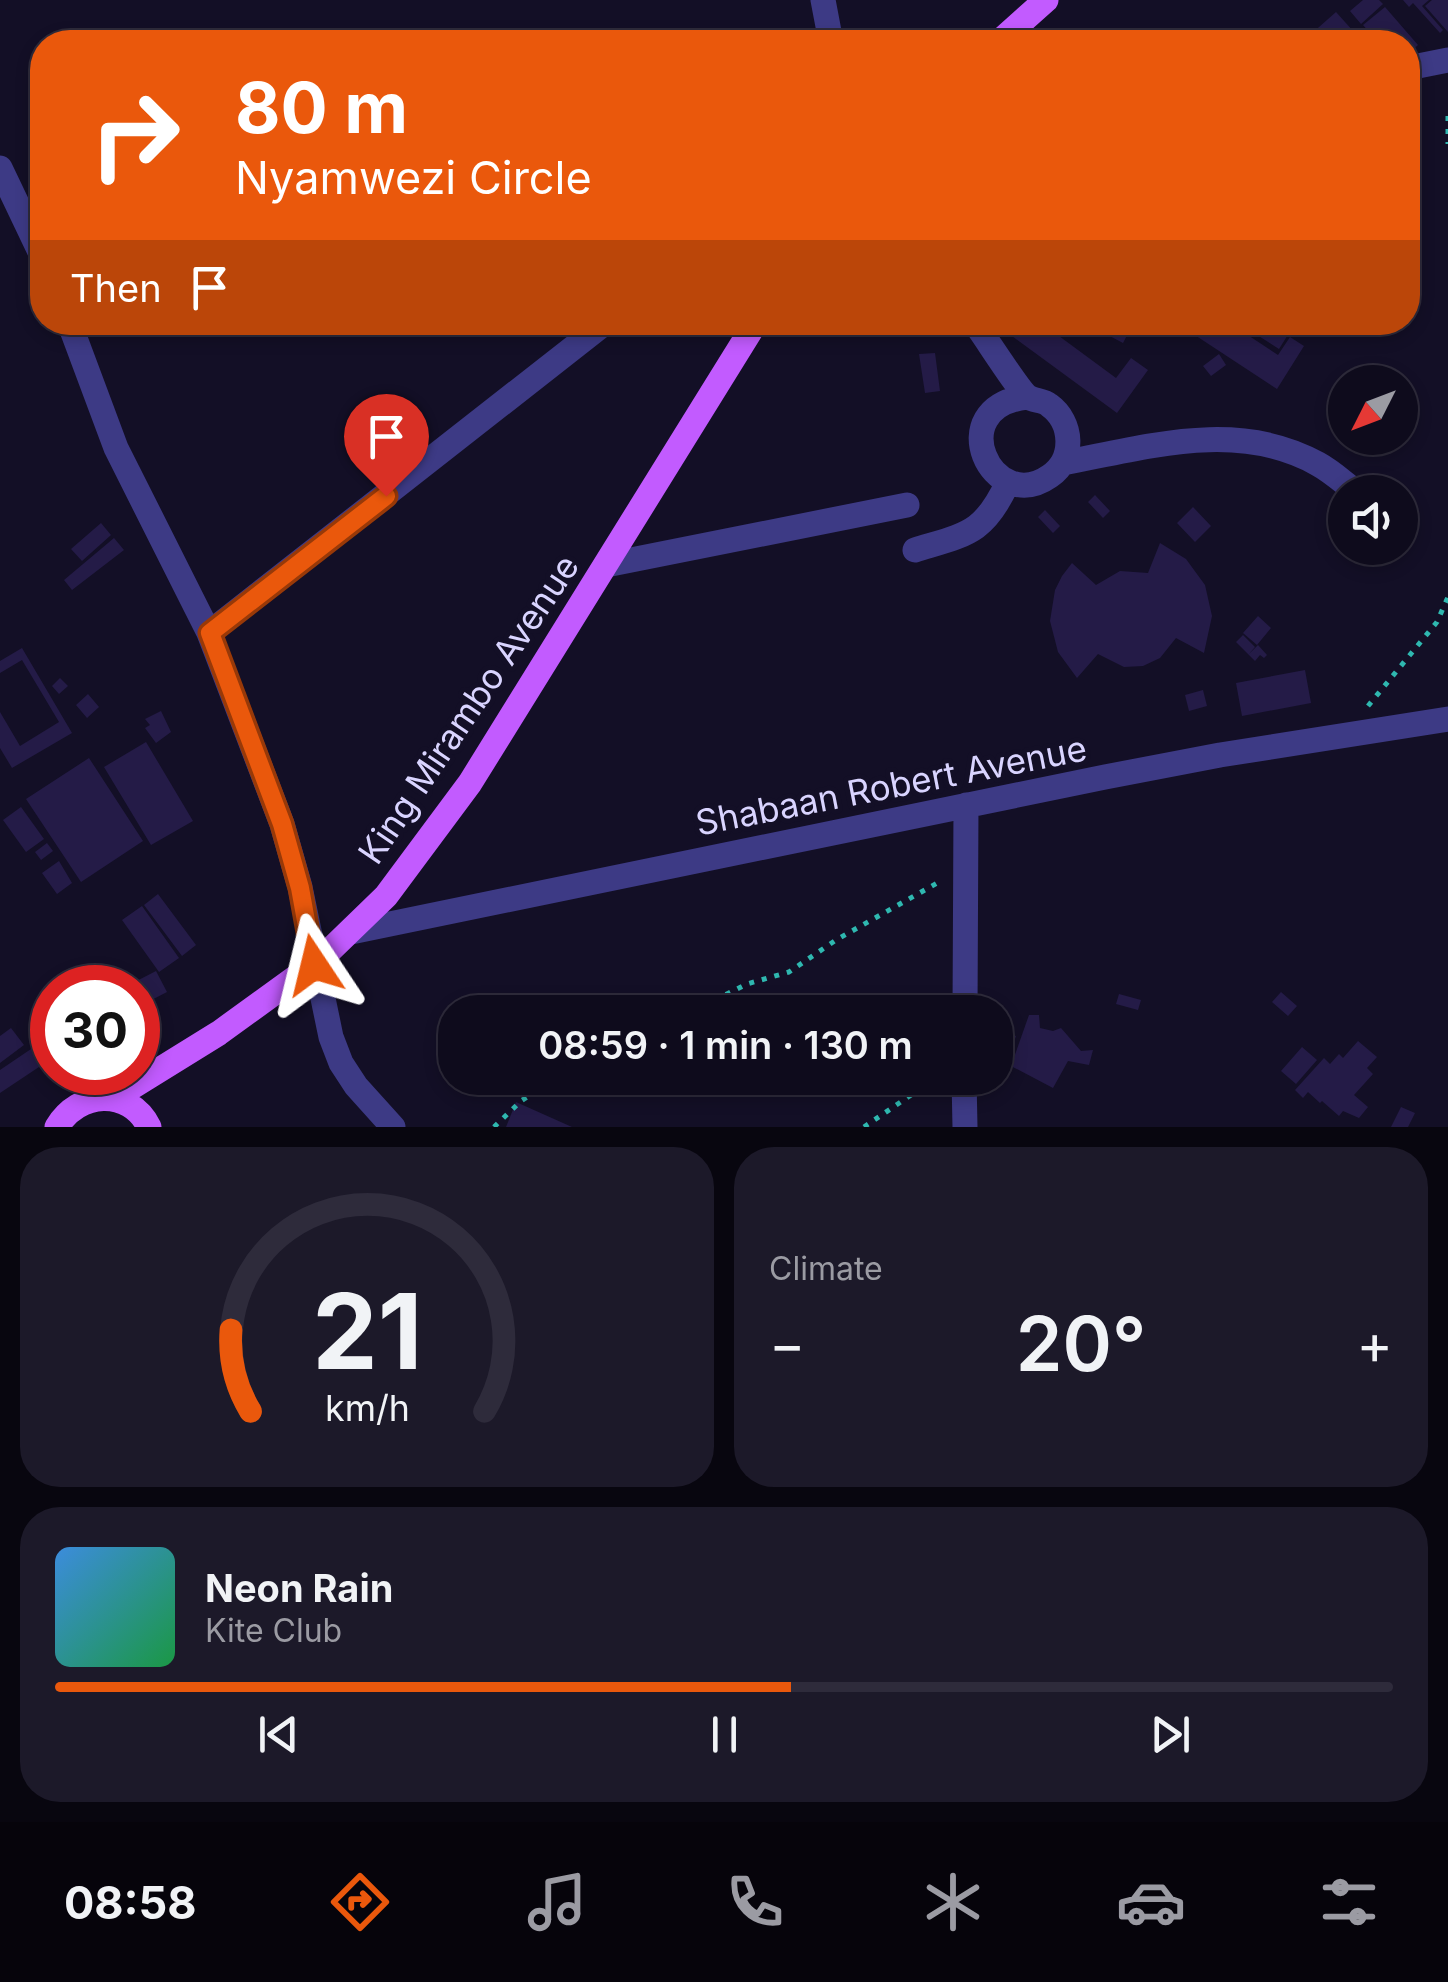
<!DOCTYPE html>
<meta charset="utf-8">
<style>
:root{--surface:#0e0b1c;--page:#1c1929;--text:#f1f3f6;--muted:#9b9ba3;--line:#2e2b3b;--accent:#ea580c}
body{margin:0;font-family:Inter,sans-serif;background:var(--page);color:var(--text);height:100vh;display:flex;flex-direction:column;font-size:38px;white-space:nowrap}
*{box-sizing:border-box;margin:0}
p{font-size:32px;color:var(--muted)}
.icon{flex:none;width:55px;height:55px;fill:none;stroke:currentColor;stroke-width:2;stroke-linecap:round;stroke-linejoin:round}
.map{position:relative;height:1127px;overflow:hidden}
.details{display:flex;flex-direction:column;gap:20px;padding:20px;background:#08060f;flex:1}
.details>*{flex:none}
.banner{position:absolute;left:30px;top:30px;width:1390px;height:305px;border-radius:40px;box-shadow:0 5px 15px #0003,0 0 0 2px var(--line);background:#ea580c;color:#fff;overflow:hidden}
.needle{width:65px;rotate:228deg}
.buttons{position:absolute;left:1328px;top:365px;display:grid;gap:20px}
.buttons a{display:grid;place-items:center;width:90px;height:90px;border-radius:50%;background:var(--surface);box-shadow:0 5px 15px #0003,0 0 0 2px var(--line);font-size:50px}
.speed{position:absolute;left:30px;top:965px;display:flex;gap:20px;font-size:50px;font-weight:700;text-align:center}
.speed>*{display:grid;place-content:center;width:130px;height:130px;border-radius:50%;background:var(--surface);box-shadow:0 5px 15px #0003,0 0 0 2px var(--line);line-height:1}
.speed .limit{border:15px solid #d22;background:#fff;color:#111}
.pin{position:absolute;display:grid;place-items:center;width:85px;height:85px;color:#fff;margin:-102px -42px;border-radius:50% 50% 50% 0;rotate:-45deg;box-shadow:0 0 10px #0007}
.pin .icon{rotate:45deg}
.me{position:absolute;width:110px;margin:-55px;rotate:350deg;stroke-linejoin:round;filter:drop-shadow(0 0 8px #0008)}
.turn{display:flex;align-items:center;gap:35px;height:210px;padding:0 40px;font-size:45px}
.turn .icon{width:130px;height:130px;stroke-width:2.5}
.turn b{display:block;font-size:70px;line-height:85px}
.then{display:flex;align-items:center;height:95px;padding:0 40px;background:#0003;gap:20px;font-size:38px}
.big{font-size:75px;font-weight:600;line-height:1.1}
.details .card{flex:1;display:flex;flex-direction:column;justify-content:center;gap:15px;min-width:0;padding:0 35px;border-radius:40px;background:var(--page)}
.details .dial{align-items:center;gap:0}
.dial svg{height:260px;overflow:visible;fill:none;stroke:var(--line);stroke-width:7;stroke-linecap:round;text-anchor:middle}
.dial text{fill:var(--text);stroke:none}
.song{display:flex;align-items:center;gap:30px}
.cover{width:120px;height:120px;border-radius:15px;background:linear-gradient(135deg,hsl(210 70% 55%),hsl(140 70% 35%))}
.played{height:10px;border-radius:5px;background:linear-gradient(90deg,var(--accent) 55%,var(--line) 55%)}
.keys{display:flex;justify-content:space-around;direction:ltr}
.heat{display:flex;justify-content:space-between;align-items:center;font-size:55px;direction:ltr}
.details .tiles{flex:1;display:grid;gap:20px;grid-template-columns:1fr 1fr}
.card:last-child{grid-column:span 2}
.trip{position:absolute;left:438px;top:995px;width:575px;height:100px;border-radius:40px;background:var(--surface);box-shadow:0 5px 15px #0003,0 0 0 2px var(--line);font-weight:600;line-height:100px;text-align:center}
.tabs{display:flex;height:160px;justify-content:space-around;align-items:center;background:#06040b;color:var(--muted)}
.tabs .icon{width:70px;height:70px}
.tabs .active{color:var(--accent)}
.tabs b{font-size:45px;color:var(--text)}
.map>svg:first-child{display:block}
</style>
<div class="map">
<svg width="1448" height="1127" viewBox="0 0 1448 1127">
<rect width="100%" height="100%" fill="#130f26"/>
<path fill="#241b47" d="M1363 0H1379L1383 4 1361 24 1350 11Z
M1403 0H1429L1422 6 1443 30 1440 33 1413 3 1409 7Z
M1432 0H1448V32L1425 6Z
M1385 7 1418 45 1408 54V42H1378L1363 25Z
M1336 12 1363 42H1317L1310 35Z
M999 322H1040L1116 378 1131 358 1148 370 1117 413 997 325Z
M1110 322H1134L1123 343 1104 333Z
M1175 322H1228L1278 355 1290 337 1304 346 1277 389Z
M1237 322H1296L1279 349Z
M935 353 940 391 925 393 919 354Z
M1219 354 1226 365 1211 376 1203 366Z
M1095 495 1110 511 1103 518 1088 502Z
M1193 507 1211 526 1195 542 1177 523Z
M1045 510 1060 526 1053 533 1038 517Z
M101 523 111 535 82 561 71 549Z
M114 538 124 550 72 590 64 580Z
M1160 543 1186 559 1205 585 1212 616 1204 653 1176 638 1160 658 1143 666 1124 667 1098 654 1077 678 1058 652 1050 621 1055 590 1062 576 1072 563 1096 585 1120 571 1148 573Z
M1258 616 1271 628 1257 645 1243 633Z
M1243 635 1255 647 1249 654 1258 645 1267 655 1264 658 1260 655 1255 661 1236 642Z
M22 648 72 733 12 768 0 748V712L20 746 59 722 22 660 0 673V661Z
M1305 670 1311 703 1242 716 1236 683Z
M60 678 68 686 59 694 52 686Z
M1203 690 1207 706 1189 711 1185 695Z
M88 694 99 707 87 718 76 705Z
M161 711 171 732 156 743 145 728 150 725 145 719Z
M146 742 193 821 151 845 104 767Z
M89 758 143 841 81 882 26 799Z
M21 807 44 839 26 852 3 820Z
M47 843 53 851 41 860 35 852Z
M59 861 72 883 57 894 42 873Z
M158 894 196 945 182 956 144 905Z
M142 906 179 958 159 972 122 920Z
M156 971 167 992 138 1007V988H123Z
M1281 992 1297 1006 1288 1016 1272 1002Z
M1119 994 1141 1000 1138 1010 1116 1004Z
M1029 1015H1039L1040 1028 1053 1031 1061 1028 1081 1051 1093 1050 1089 1065 1068 1061 1053 1088 1011 1066Z
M43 1027 52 1041V1053L45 1058 30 1036Z
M11 1028 24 1045 0 1063V1036Z
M1000 1031 1016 1036 1007 1063 995 1059Z
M1358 1041 1377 1057 1367 1068 1373 1074 1354 1095 1368 1107 1359 1118 1343 1111 1339 1116 1322 1101 1320 1103 1308 1092 1303 1098 1295 1090 1324 1058 1330 1064 1339 1054 1343 1058Z
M1302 1047 1317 1060 1296 1084 1281 1071Z
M31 1049 42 1065 0 1093V1070Z
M516 1102 572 1127H506Z
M1401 1107 1415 1113 1408 1127H1391Z"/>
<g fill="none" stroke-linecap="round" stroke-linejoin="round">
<path stroke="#2fb8b0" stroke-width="5" stroke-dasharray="5 8" stroke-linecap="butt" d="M1448 116V144
M1368 706 1437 622 1448 597
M691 1012 747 984 789 972 836 940 939 882
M494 1127 521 1101 557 1078
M864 1127 936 1078"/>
<path stroke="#3d3a85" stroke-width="25" d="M823 0 831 42
M1408 68 1448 60
M0 168 42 256
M69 322 116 448 209 633 282 824 300 887 331 1037 341 1063 356 1086 393 1127
M974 322C984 335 1019 391 1028 397 1034 401 1043 400 1049 405 1073 422 1075 459 1050 476 992 517 941 407 1027 397
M1063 463C1147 447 1238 419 1318 464 1331 471 1343 482 1355 491
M915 550C967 534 984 534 1008 482
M606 565 907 505
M209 633 606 322
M351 932 1105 777 1220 755 1448 719
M965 1012 966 805
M964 1078 965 1127"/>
<path stroke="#c25bff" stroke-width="25" d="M999 42 1046 0
M114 1098 219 1033 321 959 386 896 470 783 756 322
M57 1127C78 1091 129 1087 149 1127"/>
</g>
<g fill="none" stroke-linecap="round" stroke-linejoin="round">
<defs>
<path id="route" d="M314 965 300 888 282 824 210 633 386 496"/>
</defs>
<use href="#route" stroke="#983908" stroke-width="25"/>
<use href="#route" stroke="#ea580c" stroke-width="18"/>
</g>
<g text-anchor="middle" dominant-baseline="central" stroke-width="10" stroke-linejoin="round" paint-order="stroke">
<g font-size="35" fill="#d9d4ff" stroke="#130f26">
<text transform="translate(468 709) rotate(-56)">King Mirambo Avenue</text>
<text transform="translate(891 785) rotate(-11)">Shabaan Robert Avenue</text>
</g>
</g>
</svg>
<div class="buttons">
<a><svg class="needle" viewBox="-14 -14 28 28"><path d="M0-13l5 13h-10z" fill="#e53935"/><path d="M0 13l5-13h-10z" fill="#9b9ba3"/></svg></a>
<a><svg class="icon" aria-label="sound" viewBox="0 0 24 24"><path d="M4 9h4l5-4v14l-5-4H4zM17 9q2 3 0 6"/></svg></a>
</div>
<div class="speed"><div class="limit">30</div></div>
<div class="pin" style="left:386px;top:496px;background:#d93025"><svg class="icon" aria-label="arrive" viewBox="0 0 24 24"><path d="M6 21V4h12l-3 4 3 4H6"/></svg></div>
<svg class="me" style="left:314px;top:965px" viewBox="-20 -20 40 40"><path d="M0-17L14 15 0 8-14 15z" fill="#ea580c" stroke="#fff" stroke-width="4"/></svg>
<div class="trip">08:59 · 1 min · 130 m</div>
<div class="banner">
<div class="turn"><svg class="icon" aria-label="right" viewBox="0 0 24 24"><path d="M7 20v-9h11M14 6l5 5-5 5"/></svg><div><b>80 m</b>Nyamwezi Circle</div></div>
<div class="then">Then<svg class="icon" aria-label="arrive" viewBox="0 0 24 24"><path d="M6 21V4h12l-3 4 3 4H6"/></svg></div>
</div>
</div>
<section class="details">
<div class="tiles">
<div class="card dial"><svg viewBox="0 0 100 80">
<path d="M14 69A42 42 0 1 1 86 69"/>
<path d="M14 69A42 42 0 0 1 8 44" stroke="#ea580c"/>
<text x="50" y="56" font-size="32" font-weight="700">21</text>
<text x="50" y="72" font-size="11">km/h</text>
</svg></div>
<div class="card"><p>Climate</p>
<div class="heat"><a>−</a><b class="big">20°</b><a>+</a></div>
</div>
<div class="card">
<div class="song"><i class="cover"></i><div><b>Neon Rain</b><p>Kite Club</p></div></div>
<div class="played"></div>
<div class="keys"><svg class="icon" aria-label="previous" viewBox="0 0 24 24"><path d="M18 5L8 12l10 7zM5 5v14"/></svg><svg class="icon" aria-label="pause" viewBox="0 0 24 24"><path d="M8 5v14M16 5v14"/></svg><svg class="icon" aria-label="next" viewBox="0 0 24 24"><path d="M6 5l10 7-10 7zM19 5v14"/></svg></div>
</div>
</div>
</section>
<nav class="tabs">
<b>08:58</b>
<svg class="icon active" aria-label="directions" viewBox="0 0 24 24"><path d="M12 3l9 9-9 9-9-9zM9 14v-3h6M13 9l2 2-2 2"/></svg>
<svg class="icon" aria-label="music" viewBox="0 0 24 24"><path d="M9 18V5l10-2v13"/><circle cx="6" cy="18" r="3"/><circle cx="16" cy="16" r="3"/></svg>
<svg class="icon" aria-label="phone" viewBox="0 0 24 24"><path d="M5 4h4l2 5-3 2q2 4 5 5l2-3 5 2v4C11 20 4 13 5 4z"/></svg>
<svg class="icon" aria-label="climate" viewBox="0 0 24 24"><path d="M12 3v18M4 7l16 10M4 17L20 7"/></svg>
<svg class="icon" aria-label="car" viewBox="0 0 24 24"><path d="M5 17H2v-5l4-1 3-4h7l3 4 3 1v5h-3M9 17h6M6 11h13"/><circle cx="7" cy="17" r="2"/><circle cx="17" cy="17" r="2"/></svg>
<svg class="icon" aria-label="filters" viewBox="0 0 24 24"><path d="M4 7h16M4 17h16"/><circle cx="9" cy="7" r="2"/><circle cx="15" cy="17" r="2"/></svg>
</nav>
